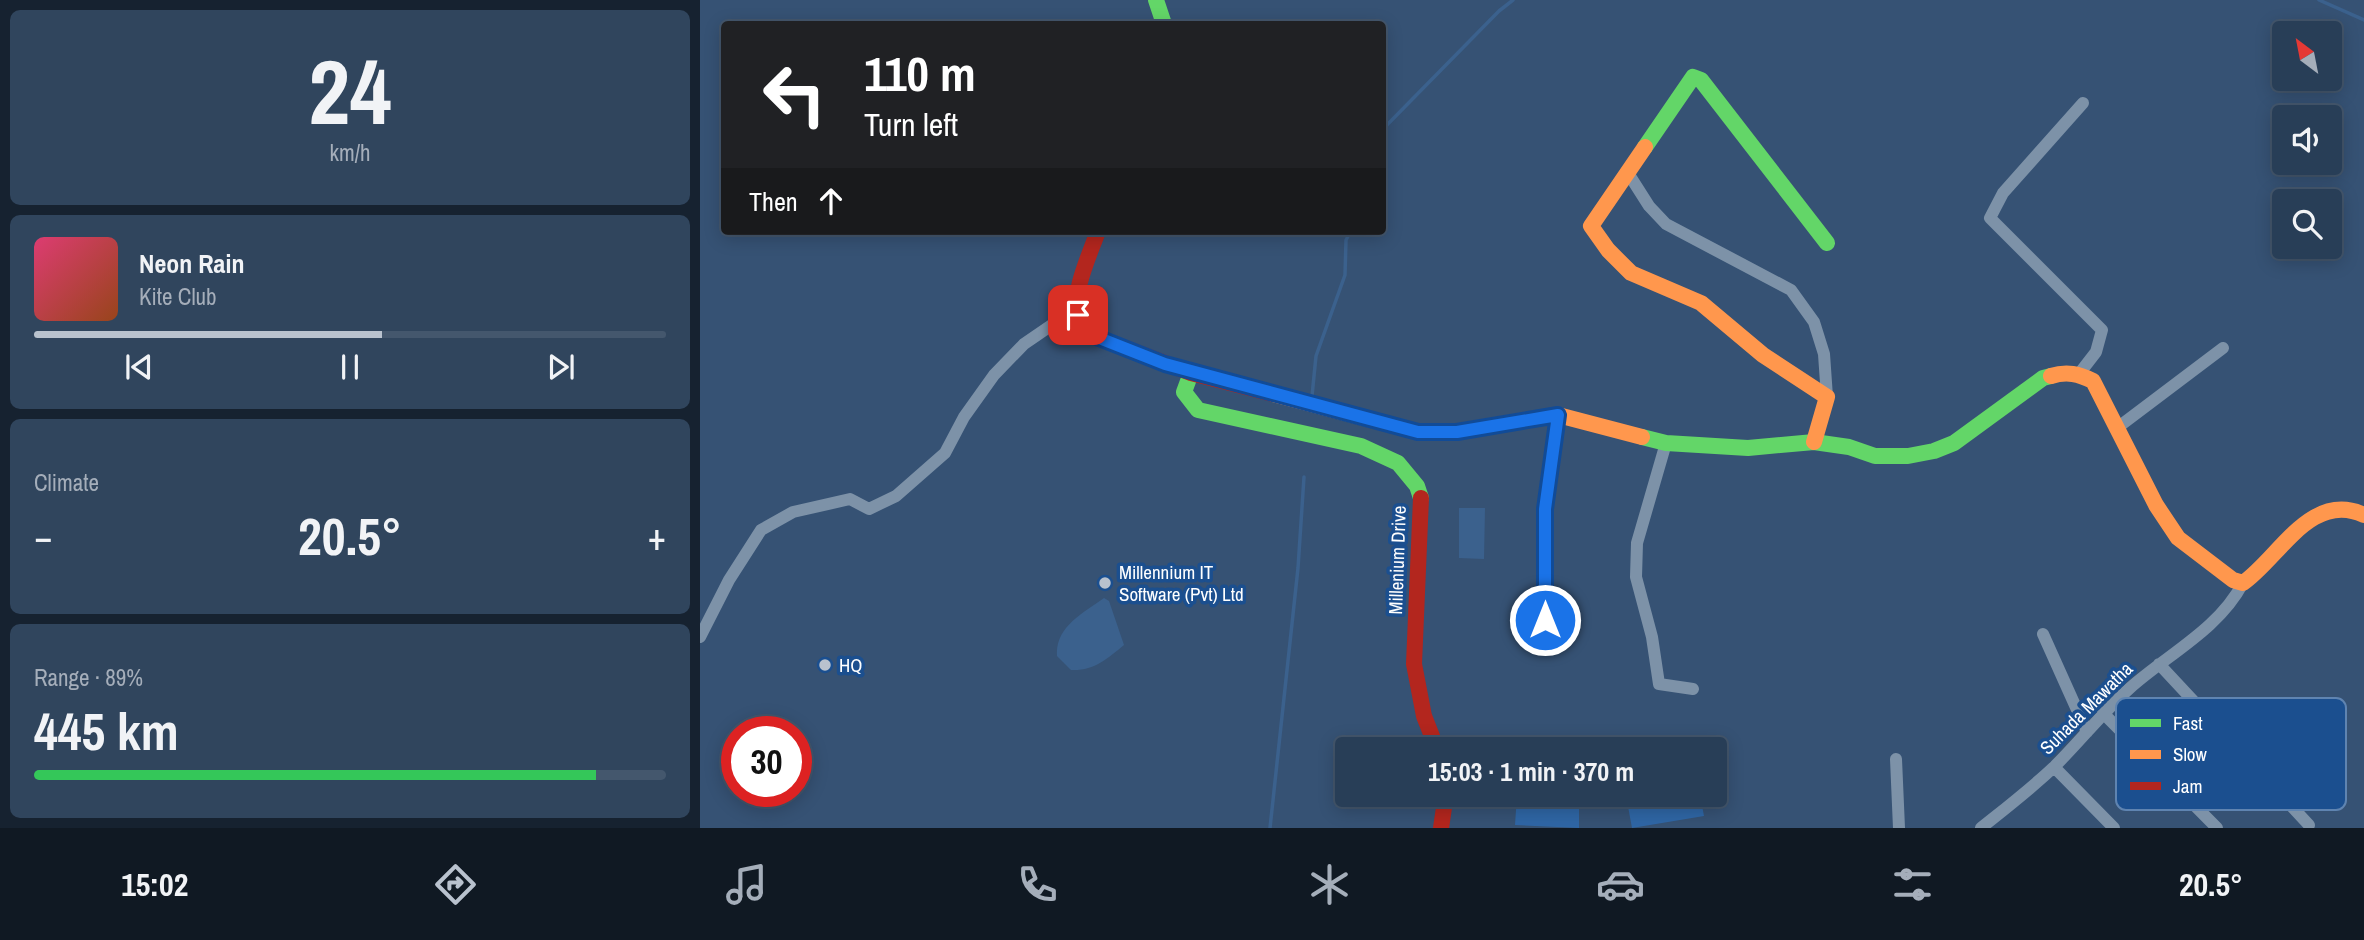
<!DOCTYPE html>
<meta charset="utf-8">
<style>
:root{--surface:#283e57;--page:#30455d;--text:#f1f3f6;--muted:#a5aeba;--line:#44576d;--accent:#b9c2ce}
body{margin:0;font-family:"Archivo Narrow",sans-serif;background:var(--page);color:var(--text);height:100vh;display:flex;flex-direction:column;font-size:26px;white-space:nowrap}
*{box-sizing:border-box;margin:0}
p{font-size:23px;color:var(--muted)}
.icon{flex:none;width:38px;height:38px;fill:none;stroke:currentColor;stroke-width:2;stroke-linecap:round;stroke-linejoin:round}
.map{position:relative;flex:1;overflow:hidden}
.side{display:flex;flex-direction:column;gap:10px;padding:10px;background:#162230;width:700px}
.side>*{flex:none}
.banner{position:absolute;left:21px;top:21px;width:665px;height:214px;border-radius:7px;box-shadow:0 4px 18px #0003,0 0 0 2px var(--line);background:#202124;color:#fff;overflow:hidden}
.needle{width:46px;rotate:328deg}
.tools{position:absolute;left:1572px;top:21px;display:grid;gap:14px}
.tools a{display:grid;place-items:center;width:70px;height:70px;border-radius:7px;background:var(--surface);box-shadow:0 4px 18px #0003,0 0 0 2px var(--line);font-size:35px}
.speed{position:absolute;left:21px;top:716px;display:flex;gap:14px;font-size:35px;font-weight:700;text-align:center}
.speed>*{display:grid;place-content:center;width:91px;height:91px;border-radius:50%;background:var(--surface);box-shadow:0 4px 18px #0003,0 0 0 2px var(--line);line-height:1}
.speed .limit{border:10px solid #d22;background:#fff;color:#111}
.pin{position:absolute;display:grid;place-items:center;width:60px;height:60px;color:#fff;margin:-30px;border-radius:14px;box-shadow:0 4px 10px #0006}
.me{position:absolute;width:77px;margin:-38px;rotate:0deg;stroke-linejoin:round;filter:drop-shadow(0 0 5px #0008)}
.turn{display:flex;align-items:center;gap:24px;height:147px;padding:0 28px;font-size:32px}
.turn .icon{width:91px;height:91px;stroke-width:2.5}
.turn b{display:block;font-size:49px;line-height:60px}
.then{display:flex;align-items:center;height:66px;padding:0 28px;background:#0003;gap:14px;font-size:26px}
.big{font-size:52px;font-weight:700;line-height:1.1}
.side .widget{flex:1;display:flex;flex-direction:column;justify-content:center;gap:10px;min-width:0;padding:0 24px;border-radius:10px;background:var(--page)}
.side .dial{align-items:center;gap:0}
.dial b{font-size:91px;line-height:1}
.song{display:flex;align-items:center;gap:21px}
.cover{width:84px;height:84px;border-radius:10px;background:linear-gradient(135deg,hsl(340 70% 55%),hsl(20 70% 35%))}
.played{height:7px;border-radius:4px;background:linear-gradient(90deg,var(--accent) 55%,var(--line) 55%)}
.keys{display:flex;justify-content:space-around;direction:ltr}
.heat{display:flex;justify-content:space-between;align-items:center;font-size:38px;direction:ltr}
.charge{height:10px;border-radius:5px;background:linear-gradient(90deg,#34c759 89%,var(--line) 0)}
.trip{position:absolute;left:635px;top:737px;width:392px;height:70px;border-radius:7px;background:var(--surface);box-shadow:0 4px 18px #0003,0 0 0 2px var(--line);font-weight:700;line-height:70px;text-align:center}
.menu{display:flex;height:112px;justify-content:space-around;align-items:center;background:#101923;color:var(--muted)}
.menu .icon{width:49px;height:49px}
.menu .on{color:var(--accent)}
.menu b{font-size:32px;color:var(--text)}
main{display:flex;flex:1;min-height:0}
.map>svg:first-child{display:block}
</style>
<main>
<section class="side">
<div class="widget dial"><b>24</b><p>km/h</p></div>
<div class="widget">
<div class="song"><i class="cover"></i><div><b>Neon Rain</b><p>Kite Club</p></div></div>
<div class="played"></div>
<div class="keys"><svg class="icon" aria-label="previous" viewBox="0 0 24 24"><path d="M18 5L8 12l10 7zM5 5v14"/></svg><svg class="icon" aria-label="pause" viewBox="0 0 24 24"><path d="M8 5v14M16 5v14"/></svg><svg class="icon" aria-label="next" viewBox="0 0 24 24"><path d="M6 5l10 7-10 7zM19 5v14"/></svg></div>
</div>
<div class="widget"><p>Climate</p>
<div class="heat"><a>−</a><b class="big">20.5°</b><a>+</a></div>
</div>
<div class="widget"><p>Range · 89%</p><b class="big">445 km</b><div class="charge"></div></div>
</section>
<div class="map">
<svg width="1664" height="828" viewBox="0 0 1664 828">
<rect width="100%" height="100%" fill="#365274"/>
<path fill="#2f66a5" d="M864 795 879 796V828L815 825 817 795Z
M966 795H1000L1004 816 932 828 927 801Z"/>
<path fill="#3b618d" d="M759 508H785L784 559 759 558Z
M404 598 409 601 424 645C407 659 394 671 371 670L357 656C355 627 383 613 404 598Z"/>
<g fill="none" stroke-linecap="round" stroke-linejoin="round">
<path stroke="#3b618d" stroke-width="3.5" d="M1619 0 1664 20
M682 130 799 11 813 0
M612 396 616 356 645 275 646 240 651 231
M570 828 598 568 604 477"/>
<path stroke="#7d92a8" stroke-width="12" d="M928 173 949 206 966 224 1091 290 1114 322 1124 354 1127 397
M1379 374 1396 352 1402 330 1290 218 1303 193 1383 103
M1417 428 1523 348
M966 443 937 543 936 577 952 637 959 684 993 689
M845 620V509L858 415
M1343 634 1387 732
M0 637 29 580 61 530 93 512 150 499 169 509 196 496 245 453 264 417 294 375 324 344 378 307
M1459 664 1609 825
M1403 713 1517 828
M1196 759 1199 828
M1354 767 1414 828
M1281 828C1306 808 1332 788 1355 766 1381 740 1403 712 1430 688 1468 654 1518 630 1543 583"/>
<path stroke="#63d668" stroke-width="16" d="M456 0 464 24
M945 147 993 77 1001 80 1127 243
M491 373 484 392 498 410 661 446 698 463 717 486 721 498
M942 437 966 443 1048 448 1114 442 1149 447 1175 456H1208L1234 451 1254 443 1343 378 1351 376"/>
<path stroke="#ff974d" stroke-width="16" d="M945 147 891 226 908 250 931 273 1001 303 1063 355 1127 397 1114 442
M1351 376C1367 371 1379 374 1393 381L1456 505 1478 538 1533 580 1543 583C1579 558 1611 490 1664 515
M573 394 718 432H757L858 415 942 437"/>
<path stroke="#b3261e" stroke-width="16" d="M398 231C390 254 370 295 379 318 383 327 392 333 399 338L491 373 573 394
M721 498 714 664 724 716 737 749
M741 828 746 794"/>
</g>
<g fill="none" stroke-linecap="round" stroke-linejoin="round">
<defs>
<path id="route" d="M378 315 385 328 399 338 465 364 718 432H757L858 415 845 509V620"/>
</defs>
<use href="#route" stroke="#114b97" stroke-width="18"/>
<use href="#route" stroke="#1a73e8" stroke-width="12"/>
</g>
<g fill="#b9c2ce" stroke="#1b4f8f" stroke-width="2.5">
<circle cx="405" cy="583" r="7"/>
<circle cx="125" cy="665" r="7"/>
</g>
<g text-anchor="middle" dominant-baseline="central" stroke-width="7" stroke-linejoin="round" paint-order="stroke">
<g font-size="19" fill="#fff" stroke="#1b4f8f">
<text transform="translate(697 560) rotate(-88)">Millenium Drive</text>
<text transform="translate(1386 708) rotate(-45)">Suhada Mawatha</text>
</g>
<g font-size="19" fill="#fff" stroke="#1b4f8f" text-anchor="start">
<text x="419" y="572">Millennium IT<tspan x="419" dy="22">Software (Pvt) Ltd</tspan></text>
<text x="139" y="665">HQ</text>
</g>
</g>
<rect x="1416" y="698" width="230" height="112" rx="10" fill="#1b4f8f" stroke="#5f84b1" stroke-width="2"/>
<rect x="1430" y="719" width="31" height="8" fill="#63d668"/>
<rect x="1430" y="750" width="31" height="9" fill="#ff974d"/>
<rect x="1430" y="782" width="31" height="8" fill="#b3261e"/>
<g font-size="19" fill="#fff">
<text x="1473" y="730">Fast</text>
<text x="1473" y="761">Slow</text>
<text x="1473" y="793">Jam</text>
</g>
</svg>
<div class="tools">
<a><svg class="needle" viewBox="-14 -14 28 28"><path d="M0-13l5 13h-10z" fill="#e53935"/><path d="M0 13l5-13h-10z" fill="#a5aeba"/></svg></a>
<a><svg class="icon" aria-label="sound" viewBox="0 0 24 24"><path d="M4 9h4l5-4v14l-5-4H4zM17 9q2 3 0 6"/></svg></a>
<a><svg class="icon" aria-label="search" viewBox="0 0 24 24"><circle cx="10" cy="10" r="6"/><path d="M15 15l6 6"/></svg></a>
</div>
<div class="speed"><div class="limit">30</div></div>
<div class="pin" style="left:378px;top:315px;background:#d93025"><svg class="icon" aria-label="arrive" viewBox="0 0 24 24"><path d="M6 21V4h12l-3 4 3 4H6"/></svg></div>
<svg class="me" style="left:845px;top:620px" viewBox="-20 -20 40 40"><circle r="17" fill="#1a73e8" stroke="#fff" stroke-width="3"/><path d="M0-11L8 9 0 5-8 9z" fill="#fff"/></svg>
<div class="trip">15:03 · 1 min · 370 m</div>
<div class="banner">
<div class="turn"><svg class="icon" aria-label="left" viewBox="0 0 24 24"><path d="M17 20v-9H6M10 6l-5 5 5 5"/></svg><div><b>110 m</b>Turn left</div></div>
<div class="then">Then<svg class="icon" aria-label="ahead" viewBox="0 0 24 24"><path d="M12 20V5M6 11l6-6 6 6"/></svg></div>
</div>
</div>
</main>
<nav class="menu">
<b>15:02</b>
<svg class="icon on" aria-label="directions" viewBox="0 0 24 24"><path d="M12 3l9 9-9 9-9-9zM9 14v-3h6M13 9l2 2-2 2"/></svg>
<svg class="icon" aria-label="music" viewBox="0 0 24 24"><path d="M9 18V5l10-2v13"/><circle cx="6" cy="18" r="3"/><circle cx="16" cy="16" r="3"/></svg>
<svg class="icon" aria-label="phone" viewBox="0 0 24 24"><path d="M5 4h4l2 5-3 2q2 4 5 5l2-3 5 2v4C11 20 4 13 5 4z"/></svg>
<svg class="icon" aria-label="climate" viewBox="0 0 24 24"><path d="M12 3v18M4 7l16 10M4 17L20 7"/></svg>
<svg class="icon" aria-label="car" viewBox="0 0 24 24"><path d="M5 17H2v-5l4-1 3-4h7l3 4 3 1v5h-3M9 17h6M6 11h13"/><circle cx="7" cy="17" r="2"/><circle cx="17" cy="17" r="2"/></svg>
<svg class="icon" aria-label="filters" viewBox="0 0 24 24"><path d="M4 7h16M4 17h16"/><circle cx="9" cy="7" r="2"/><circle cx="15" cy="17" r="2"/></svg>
<b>20.5°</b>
</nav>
